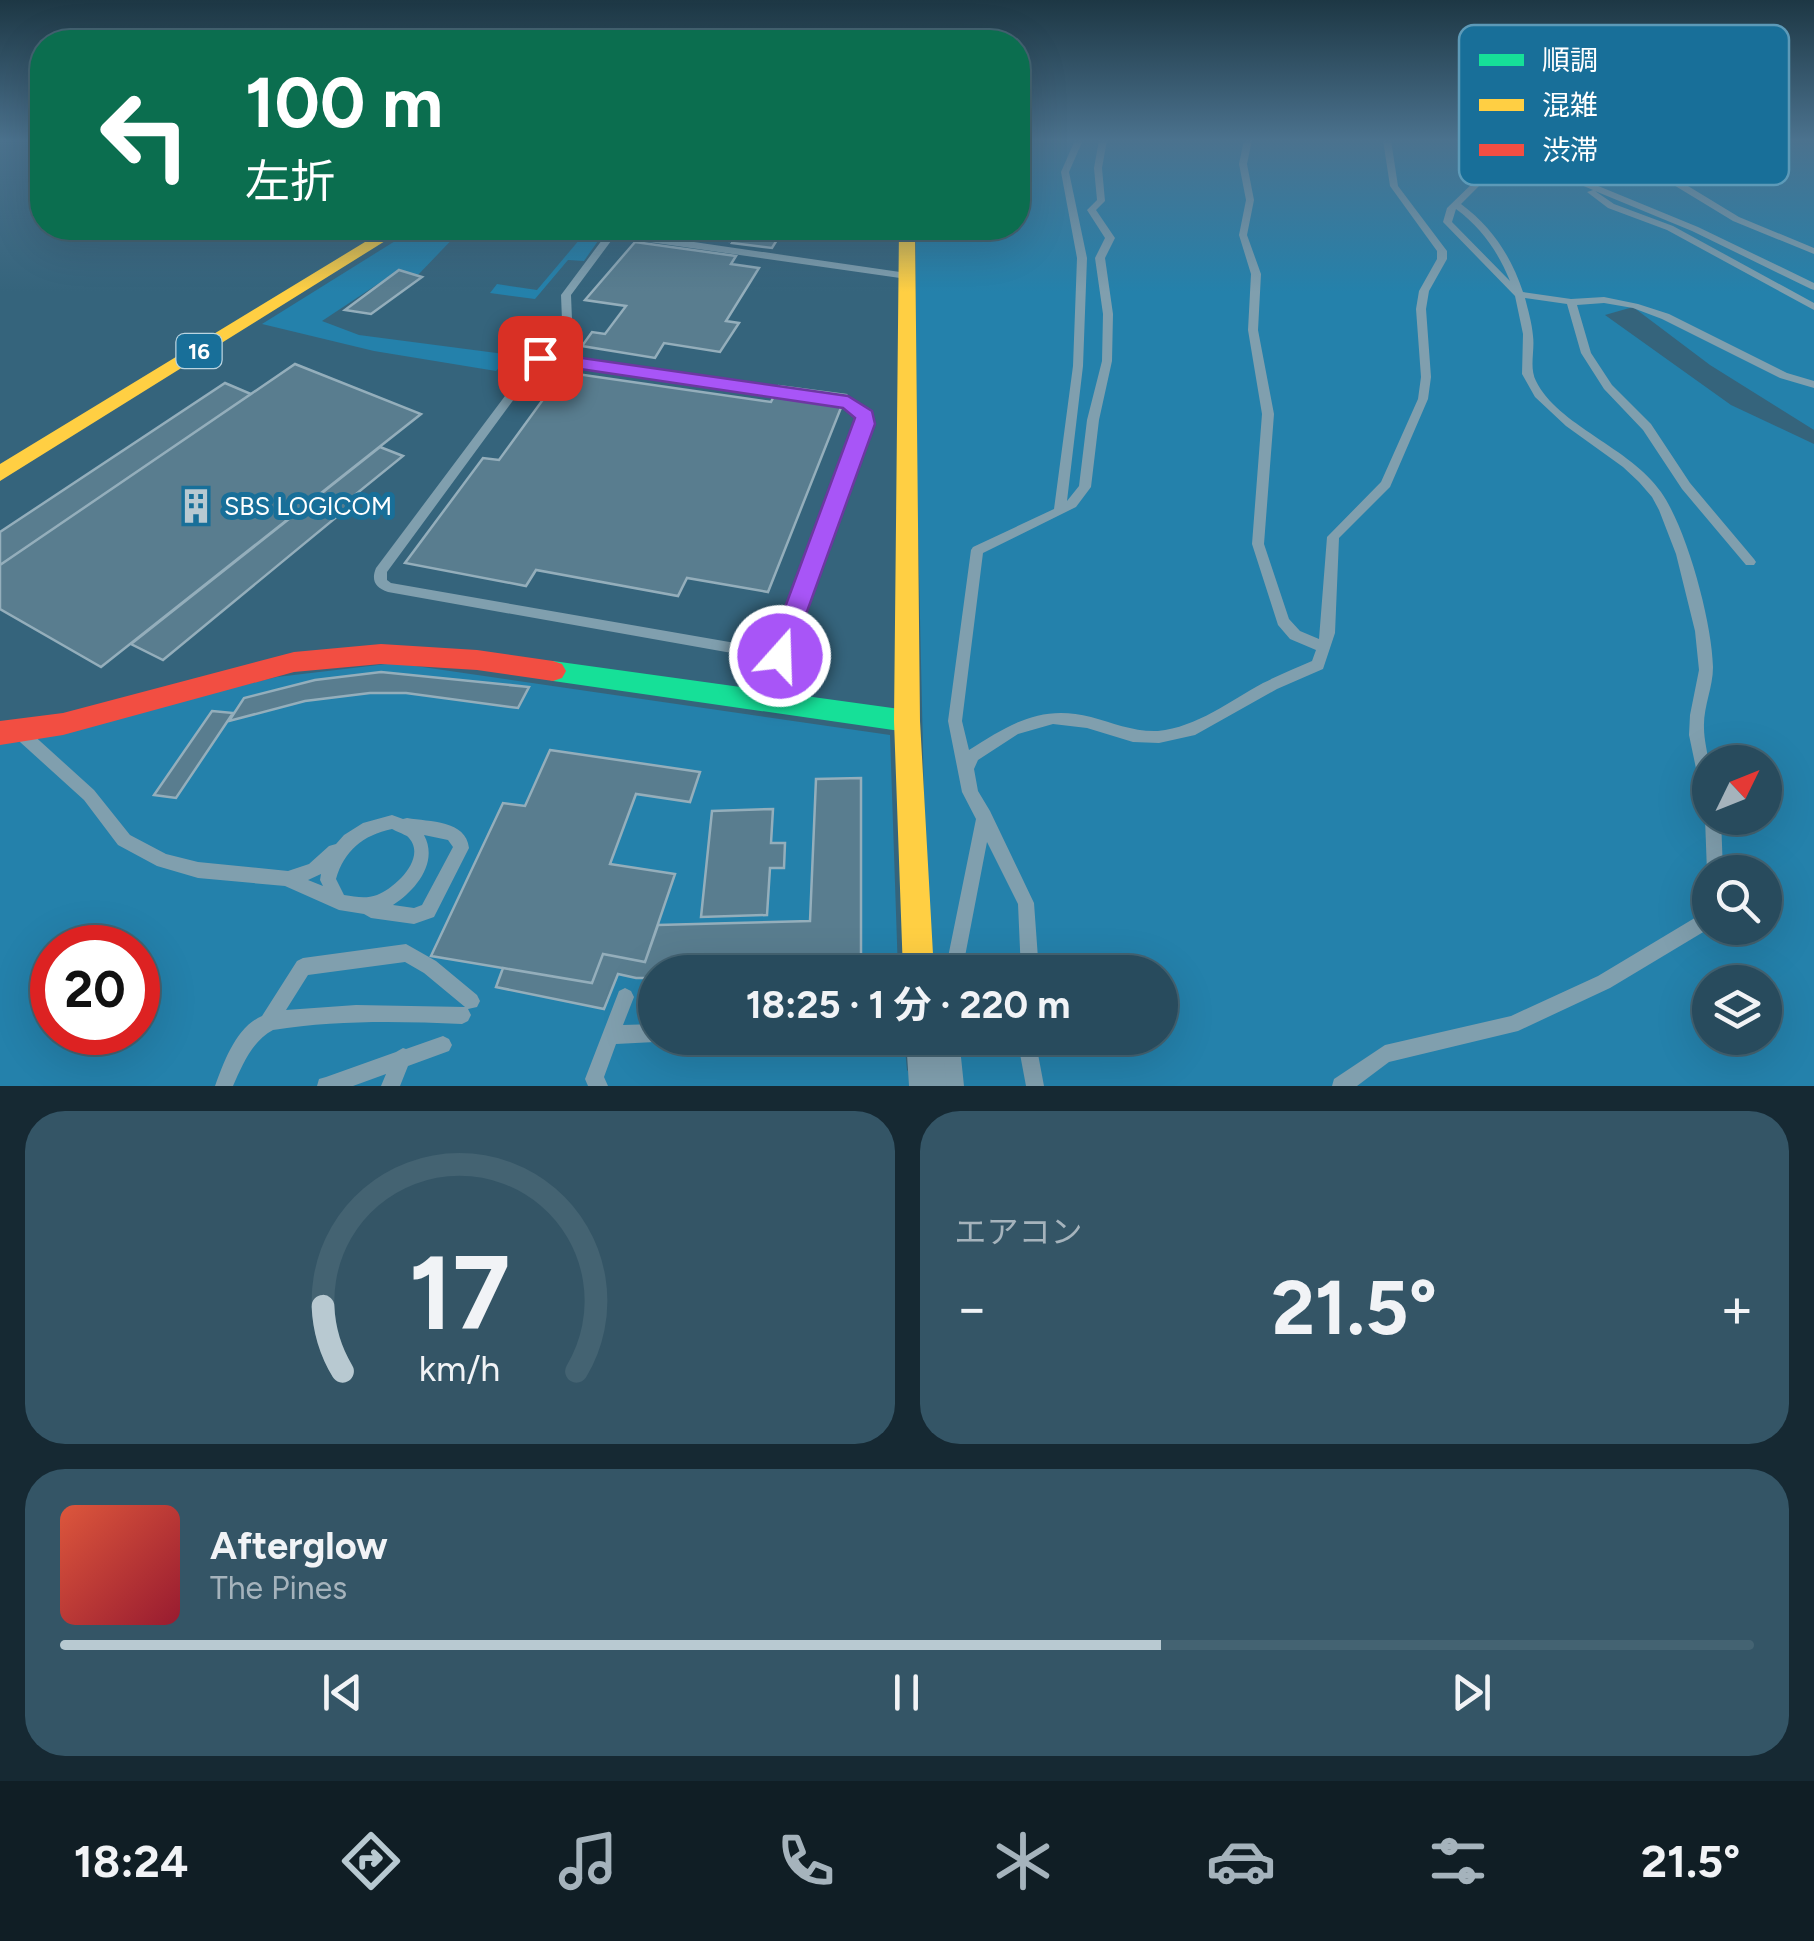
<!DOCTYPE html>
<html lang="ja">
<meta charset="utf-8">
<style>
:root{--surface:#284b5d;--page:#345566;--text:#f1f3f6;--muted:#a5b3bc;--line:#446372;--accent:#b8c9d1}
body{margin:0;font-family:Figtree,"Noto Sans JP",sans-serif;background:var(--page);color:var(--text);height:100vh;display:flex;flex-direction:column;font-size:38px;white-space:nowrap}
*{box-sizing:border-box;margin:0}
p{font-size:32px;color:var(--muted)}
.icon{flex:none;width:55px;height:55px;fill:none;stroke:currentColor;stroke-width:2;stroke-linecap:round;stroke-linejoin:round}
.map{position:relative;height:1086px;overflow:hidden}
.drawer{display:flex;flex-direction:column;gap:25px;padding:25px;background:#162933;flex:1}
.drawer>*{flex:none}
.guide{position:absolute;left:30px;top:30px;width:1000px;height:210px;border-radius:40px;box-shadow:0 10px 40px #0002,0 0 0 2px var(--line);background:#0b6e4f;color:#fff;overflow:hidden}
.needle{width:65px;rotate:47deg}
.tools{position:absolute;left:1692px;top:745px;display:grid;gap:20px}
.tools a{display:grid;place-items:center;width:90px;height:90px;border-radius:50%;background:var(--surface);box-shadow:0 10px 40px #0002,0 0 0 2px var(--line);font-size:50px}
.speed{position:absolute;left:30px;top:925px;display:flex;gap:20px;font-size:50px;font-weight:700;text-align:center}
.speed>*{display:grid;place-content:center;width:130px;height:130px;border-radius:50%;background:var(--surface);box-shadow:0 10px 40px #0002,0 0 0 2px var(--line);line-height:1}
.speed .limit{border:15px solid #d22;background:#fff;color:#111}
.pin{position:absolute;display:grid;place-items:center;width:85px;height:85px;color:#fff;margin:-42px;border-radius:20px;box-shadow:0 5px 15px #0006}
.me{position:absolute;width:110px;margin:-55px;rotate:20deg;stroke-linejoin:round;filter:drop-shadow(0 0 8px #0008)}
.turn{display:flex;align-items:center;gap:35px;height:210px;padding:0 50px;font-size:45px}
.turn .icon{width:130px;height:130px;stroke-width:2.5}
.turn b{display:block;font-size:70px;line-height:85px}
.big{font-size:75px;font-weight:700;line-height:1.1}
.drawer .widget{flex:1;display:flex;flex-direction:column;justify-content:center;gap:15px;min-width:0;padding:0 35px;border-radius:40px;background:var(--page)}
.drawer .dial{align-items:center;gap:0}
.dial svg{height:260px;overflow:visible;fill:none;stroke:var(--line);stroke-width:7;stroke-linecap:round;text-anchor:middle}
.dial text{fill:var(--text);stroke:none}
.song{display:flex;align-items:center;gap:30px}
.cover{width:120px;height:120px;border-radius:15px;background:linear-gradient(135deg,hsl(10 70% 55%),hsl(350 70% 35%))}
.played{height:10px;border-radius:5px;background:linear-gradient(90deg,var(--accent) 65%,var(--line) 65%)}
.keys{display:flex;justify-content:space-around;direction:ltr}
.heat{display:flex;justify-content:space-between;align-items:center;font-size:55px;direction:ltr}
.drawer .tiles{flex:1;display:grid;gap:25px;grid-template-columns:1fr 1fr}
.widget:last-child{grid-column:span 2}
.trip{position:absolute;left:638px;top:955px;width:540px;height:100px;border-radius:50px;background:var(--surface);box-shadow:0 10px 40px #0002,0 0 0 2px var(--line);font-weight:700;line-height:100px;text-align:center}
.tabs{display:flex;height:160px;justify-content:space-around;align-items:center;background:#101e25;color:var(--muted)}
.tabs .icon{width:70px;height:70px}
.tabs .selected{color:var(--accent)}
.tabs b{font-size:45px;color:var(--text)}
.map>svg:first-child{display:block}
</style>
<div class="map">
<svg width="1814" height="1086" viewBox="0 0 1814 1086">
<rect width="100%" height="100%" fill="#35647c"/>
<path fill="#2481ab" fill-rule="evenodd" d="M1018 140H1814V430L1710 365 1633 307 1605 315 1731 405 1814 444V1086H936L932 1038H1160V972H928L915 397 916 228H1018ZM1710 762H1765V818H1710ZM1710 872H1765V928H1710ZM1710 982H1765V1038H1710Z
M416 228H529L565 233 554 240 463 228 417 276 399 270 322 321 359 335 511 355 496 371 374 351 262 324Z
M587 236 600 238 584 261 568 260 535 299 490 293 497 284 537 290 580 239Z
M395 663 890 735 898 972H655V1038H904L907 1070 921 1086H0V744L277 677ZM52 948H138V1032H52Z"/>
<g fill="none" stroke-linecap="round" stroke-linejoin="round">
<path stroke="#135577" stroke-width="5" d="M334 228 340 233"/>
</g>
<path fill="#597d8f" stroke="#94aebb" stroke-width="2.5" d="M622 228H690L684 236Z
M694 228H738L729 241 688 236Z
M740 230 780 235 772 248 732 243Z
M635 242 736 256 731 264 759 268 726 321 739 323 720 352 664 343 655 358 582 346 592 332 605 334 626 306 585 300Z
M399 270 422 277 371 314 345 310Z
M295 364 421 414 101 667 0 609V565Z
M563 372 771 402 779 386 846 395 768 592 687 578 678 596 536 570 526 586 405 563 483 458 499 460Z
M225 383 251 394 0 565V532Z
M380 447 403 456 356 494 362 496 163 660 131 644Z
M381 672 529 687 518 708 406 693H370L305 701 229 721 244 698 315 680Z
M212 711 233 713 176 798 154 795Z
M550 750 700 772 690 802 636 794 610 864 675 874 645 962 603 954 592 983 431 956 503 803 525 806Z
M861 778V972H655V978H636L618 974 604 1009 496 987 503 968 592 983 603 954 645 962 658 925 810 921 816 779Z
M773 809 771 843H785L784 868H770L767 915 701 917 712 811Z"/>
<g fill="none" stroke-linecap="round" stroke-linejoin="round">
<path fill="#809fae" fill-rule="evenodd" d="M1075 140H1083L1069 172 1087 258 1083 366 1067 501 1079 486 1087 420 1102 361 1103 314 1095 258 1105 238 1087 210 1097 200 1094 168 1099 140H1107L1102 168 1105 201 1096 210 1115 238 1105 258 1113 314 1112 361 1099 420 1091 487 1076 507 983 553 962 721 969 750C1010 724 1041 704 1091 717 1113 723 1134 732 1158 731 1197 727 1230 701 1263 683 1279 675 1296 668 1312 661L1316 650 1290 639 1278 625 1252 544 1262 414 1248 330 1251 274 1239 235 1246 200 1239 164 1244 140H1252L1247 164 1254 200 1247 235 1261 274 1258 330 1274 414 1264 544 1289 619 1300 631 1319 639 1327 537 1381 482 1418 399 1421 377 1416 309 1419 291 1437 259V251L1390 186 1383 140H1391L1398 186 1447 251V259L1429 291 1426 309 1431 377 1428 399 1390 487 1339 538 1335 633 1323 669 1277 689 1195 735 1159 743 1133 742 1087 728 1053 724 1018 734 978 760 974 769 978 791 990 811 1034 903 1039 972H1021L1018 904 987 842 962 972H945L976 819 962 792 948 721 971 550 973 547 1054 509 1073 366 1077 258 1061 172Z
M1475 140H1486L1698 227 1814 283V290L1811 289 1692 231 1595 191 1614 204 1673 226 1814 303V310L1667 230 1608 208 1587 192 1593 190Z
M1570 140H1582L1660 169 1739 217 1814 248V254L1733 221 1654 173Z
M1541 172 1544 175 1566 183 1562 186 1534 177 1484 181 1461 204C1492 227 1511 256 1523 292L1571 299 1604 297 1638 304 1669 314 1787 373 1814 381V388L1780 378 1662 319 1633 308 1604 303 1577 305 1591 353 1612 385 1651 424 1690 483 1754 559 1756 562 1754 565H1746L1682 489 1643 430 1604 389 1581 353 1567 304 1525 298C1528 310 1532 323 1533 336 1535 351 1529 367 1536 381 1557 425 1631 448 1661 492 1687 529 1712 622 1713 667 1713 688 1703 707 1704 728 1704 741 1708 753 1709 766 1711 778 1710 792 1710 804L1705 802 1702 797 1689 735 1690 715 1699 670 1695 631 1676 554 1659 510 1652 497 1639 482 1623 467 1566 426 1535 397 1522 374 1523 334 1515 296 1443 222 1447 208 1479 177ZM1456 209C1482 228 1498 252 1510 281L1452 222Z
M567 228 612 230 907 273 912 276 907 279 614 237 571 295 572 320 546 356 848 399 869 413 871 424 769 702 764 704 759 702 757 698 771 660 388 592C375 588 371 580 376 568L562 320 561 295 605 236 571 231ZM542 361 845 406 859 417V424L775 650 391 583 387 580V572Z
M25 731 30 732 94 790 130 835 166 854 198 862 288 871 309 864 329 846 336 844 344 835 363 823 392 815 403 819 407 818C430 822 466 820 469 848L434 917 414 924 371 918 364 914 339 910 285 886 198 878 157 866 118 845 84 800 20 742 18 737 20 732ZM392 829C394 830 405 835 407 836 429 856 396 888 377 895 366 899 356 897 344 895L336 879C344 851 363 835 392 829ZM424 835 448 840 453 847 422 905 414 908 393 905C415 891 439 863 424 835ZM321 874 320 880 323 886 308 880Z
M1710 812V818H1721L1723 872H1710V878L1707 872 1705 818Z
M1710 902V928L1610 988 1518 1031 1389 1062 1357 1086H1332L1334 1079 1385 1045 1511 1016 1598 976 1698 916 1704 904Z
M406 944 436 961 477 995 480 1001 477 1007 468 1009 471 1015 468 1021 462 1024C399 1021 335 1020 273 1030 252 1041 242 1066 233 1086H215C224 1062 236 1027 262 1016L297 961 303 958ZM405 962 424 973 465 1007 356 1005 286 1010 308 975Z
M625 988 631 991 634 997 623 1025 655 1024V1038H662L655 1042 616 1044 604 1077 608 1086H588L585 1079 619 991Z
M443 1036 449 1039 452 1045 449 1051 408 1066 400 1086H381L386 1074 353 1086H317L319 1079 326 1077 396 1052 403 1048 406 1049Z
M941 1038H959L964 1086H946Z
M1017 1038H1035L1044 1086H1026Z"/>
<path fill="#809fae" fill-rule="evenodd" d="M906 1038H942L947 1086H909Z"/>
<path fill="#16e098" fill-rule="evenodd" d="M553 661 907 710 916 713 920 721 916 729 907 732 553 681 544 678 540 671 544 664Z"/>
<path fill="#ffcf43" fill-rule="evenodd" d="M388 228H406L0 481V464Z
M899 228H915L920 721 934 972H903L894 721Z"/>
<path fill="#f24e42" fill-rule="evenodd" d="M381 644 477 650 553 661 562 664 566 671 562 678 553 681 477 670 381 664 294 672 63 735 0 745V721L63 713 294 652Z"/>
</g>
<linearGradient id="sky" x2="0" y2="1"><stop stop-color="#1d3744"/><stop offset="0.48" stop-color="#4b728e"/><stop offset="1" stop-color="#4b728e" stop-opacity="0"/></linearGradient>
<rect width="1814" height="292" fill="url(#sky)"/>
<path fill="#a855f7" stroke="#6d37a1" stroke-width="2.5" d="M540 352 848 396 872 411 875 424 788 664 780 667 771 664 767 656 855 418 843 408 533 362V354Z"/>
<defs>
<symbol id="building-bare" viewBox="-9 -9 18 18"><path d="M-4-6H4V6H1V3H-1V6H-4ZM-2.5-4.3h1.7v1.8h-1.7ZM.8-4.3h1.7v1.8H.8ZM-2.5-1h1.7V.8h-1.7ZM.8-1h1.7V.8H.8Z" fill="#b8c9d1" stroke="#186f99" stroke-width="2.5" paint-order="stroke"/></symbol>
</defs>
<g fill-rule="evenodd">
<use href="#building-bare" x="171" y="481" width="50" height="50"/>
</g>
<g text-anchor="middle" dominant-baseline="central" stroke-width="10" stroke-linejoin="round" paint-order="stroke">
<rect fill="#186f99" stroke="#bad4e0" stroke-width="2.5" x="176.5" y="334" width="45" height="34" rx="8"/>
<g font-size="22" font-weight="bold" fill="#fff">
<text x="199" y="351">16</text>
</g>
<g font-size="25" fill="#fff" stroke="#186f99" text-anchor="start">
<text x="224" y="506">SBS LOGICOM</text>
</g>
</g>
<rect x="1459" y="25" width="330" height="160" rx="15" fill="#186f99" stroke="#5d9ab8" stroke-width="2.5"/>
<rect x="1479" y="54" width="45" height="12" fill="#16e098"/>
<rect x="1479" y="99" width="45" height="12" fill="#ffcf43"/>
<rect x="1479" y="144" width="45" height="12" fill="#f24e42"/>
<g font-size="28" fill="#fff">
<text x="1542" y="70">順調</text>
<text x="1542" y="115">混雑</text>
<text x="1542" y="160">渋滞</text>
</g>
</svg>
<div class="tools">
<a><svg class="needle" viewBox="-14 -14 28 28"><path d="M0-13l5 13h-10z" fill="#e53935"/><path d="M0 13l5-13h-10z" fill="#a5b3bc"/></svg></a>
<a><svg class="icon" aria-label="search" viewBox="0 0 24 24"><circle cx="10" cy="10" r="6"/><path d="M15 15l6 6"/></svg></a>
<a><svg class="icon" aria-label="layers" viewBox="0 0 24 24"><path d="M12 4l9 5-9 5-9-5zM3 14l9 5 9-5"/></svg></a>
</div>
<div class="speed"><div class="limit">20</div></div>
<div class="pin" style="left:540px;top:358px;background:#d93025"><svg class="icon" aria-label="arrive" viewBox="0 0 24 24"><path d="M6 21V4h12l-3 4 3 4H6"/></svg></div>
<svg class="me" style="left:780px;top:656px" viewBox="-20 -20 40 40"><circle r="17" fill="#a855f7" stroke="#fff" stroke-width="3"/><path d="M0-11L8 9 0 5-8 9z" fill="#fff"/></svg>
<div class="trip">18:25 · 1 分 · 220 m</div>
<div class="guide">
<div class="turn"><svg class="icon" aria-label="left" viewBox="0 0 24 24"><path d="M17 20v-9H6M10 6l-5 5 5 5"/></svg><div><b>100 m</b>左折</div></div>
</div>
</div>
<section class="drawer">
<div class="tiles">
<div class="widget dial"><svg viewBox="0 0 100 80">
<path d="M14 69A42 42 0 1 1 86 69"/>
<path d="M14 69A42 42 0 0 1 8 49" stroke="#b8c9d1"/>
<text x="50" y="56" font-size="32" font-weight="700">17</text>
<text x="50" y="72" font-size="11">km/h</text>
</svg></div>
<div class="widget"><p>エアコン</p>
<div class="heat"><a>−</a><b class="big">21.5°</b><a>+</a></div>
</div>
<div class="widget">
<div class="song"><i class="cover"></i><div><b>Afterglow</b><p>The Pines</p></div></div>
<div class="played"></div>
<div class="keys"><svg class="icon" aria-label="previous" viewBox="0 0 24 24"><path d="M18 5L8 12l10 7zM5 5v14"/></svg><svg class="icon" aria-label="pause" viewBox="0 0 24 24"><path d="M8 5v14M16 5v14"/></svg><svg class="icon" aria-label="next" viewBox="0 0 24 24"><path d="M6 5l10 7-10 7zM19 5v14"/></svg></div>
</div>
</div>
</section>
<nav class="tabs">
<b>18:24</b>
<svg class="icon selected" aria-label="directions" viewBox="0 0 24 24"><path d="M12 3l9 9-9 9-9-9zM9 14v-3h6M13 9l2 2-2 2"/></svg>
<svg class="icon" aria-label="music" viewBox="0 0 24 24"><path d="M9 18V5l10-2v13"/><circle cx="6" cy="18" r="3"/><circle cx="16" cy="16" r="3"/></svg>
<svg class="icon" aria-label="phone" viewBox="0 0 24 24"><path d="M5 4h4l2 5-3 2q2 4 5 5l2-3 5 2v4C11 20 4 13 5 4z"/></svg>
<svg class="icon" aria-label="climate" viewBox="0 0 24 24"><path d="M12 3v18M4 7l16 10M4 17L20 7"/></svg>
<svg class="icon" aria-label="car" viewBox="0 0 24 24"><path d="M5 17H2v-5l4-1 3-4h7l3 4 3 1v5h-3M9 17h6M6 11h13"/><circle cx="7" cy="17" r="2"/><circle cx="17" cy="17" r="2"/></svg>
<svg class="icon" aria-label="filters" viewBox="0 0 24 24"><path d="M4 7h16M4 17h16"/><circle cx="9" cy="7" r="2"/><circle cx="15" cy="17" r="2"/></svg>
<b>21.5°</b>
</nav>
